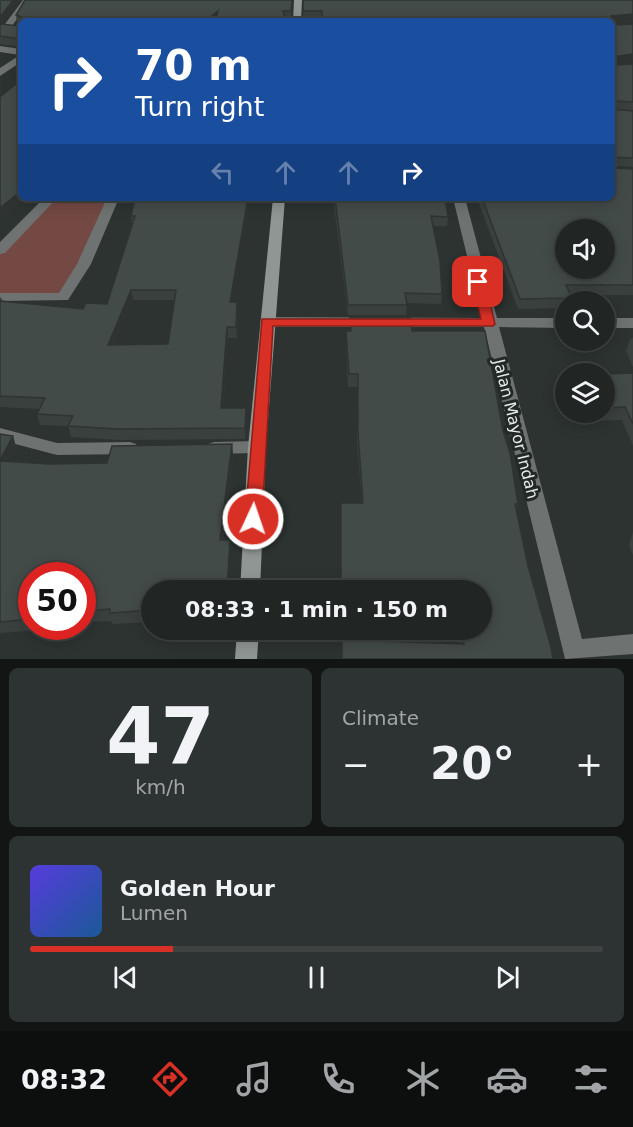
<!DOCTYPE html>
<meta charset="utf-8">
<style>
:root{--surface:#212625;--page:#2d3232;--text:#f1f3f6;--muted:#a2a5a7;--line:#3e4342;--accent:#d93025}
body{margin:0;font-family:"DejaVu Sans",sans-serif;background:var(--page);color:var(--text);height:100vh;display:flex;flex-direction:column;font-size:22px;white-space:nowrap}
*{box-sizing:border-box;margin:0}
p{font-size:20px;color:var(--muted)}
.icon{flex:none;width:33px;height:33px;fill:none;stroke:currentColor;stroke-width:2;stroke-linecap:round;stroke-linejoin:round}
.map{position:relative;height:659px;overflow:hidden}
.side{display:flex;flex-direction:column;gap:9px;padding:9px;background:#121514;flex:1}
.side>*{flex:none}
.guide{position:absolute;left:18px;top:18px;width:597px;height:183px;border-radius:9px;box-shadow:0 3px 15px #0003,0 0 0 2px var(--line);background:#1a4fa0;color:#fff;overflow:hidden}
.controls{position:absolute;left:555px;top:219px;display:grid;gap:12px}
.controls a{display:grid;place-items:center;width:60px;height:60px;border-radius:50%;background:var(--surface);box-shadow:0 3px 15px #0003,0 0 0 2px var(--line);font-size:30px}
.speed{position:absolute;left:18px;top:562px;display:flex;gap:12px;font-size:30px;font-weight:700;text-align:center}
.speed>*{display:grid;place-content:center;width:78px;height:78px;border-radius:50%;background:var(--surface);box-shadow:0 3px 15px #0003,0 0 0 2px var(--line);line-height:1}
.speed .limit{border:9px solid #d22;background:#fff;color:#111}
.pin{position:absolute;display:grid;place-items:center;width:51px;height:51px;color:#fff;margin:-26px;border-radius:12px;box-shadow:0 3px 9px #0006}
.me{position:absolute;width:66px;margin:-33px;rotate:3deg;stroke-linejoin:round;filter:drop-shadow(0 0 4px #0008)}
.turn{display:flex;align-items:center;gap:21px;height:126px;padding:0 18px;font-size:27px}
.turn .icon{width:78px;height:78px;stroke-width:2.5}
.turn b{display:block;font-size:42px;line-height:51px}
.lanes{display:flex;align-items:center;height:57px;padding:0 18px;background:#0003;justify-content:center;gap:30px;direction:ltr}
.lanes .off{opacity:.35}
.big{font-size:45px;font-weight:700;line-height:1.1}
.side .card{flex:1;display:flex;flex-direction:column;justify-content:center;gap:9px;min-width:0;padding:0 21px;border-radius:9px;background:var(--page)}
.side .dial{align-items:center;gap:0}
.dial b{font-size:78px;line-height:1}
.song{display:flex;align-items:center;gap:18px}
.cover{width:72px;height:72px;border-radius:9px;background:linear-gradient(135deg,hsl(250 70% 55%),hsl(210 70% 35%))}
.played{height:6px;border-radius:3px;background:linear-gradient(90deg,var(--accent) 25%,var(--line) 25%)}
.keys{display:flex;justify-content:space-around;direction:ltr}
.heat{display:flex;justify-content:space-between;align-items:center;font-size:33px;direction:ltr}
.side .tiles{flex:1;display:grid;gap:9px;grid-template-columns:1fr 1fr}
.card:last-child{grid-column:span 2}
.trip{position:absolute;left:141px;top:580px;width:351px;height:60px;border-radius:30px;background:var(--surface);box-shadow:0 3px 15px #0003,0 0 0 2px var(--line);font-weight:700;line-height:60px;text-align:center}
.tab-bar{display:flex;height:96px;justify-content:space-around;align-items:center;background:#0d0f0f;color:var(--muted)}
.tab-bar .icon{width:42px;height:42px}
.tab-bar .selected{color:var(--accent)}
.tab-bar b{font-size:27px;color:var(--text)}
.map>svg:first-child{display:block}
</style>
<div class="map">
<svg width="633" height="659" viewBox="0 0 633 659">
<rect width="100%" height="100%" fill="#2c3331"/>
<path fill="#744843" d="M54 198H112L63 296H0V252Z"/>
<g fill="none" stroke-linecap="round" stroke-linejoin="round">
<path fill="#6e7271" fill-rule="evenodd" d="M23 0H31L9 30H3L2 28Z
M0 46 21 49V62L0 76V68L20 55 0 52Z
M44 198H57L5 253 0 254V242Z
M107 198H119L91 264 68 300 0 301V293H59L77 264Z
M453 198H465L497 318H566V328L499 327 582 639 633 634V654L565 659 484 327H267L260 322 267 317 482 318Z
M604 318H633V328H604Z
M0 428 57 443 130 442 136 444 139 448 136 452 130 454 57 455 0 440Z
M257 441 263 443 266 447 263 451 257 453 214 454 208 452 205 448 208 444 214 442Z"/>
<path fill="#909694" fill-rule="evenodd" d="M294 0H302L301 21H293Z
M273 198H285L266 447 260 591H240L248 447Z
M237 630H259L257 659H235Z"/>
</g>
<path fill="#3a403e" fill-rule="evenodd" d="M25 0H292L291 19H285V21H21V47L0 44V24L19 26 20 24 17 23 16 15Z
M303 0 633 22 613 24 614 25 633 24V62L614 64H633V110H618L633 111V167L612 166V168L633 169V295H571L572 298V302H566V308L518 309 477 198H612V21H322V18L303 19Z
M135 198 233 302H237L238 312 237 338H228L223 408H246L247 419 245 439 119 440 71 437 68 426 40 425 37 414 40 409 0 407V297L4 302 83 309 107 304 132 226 131 216ZM133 300H174L168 344 114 345Z
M333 198H445L448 217 447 226H433L442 294 441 304 407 303 406 315H348Z
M350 317 412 331 503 431 518 504 516 511 528 566 551 647 460 644 457 630H482V591H341V515L362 503 357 445 358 387H348L346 343V331H350Z
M633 338V367L626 351 630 339Z
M633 373V446L622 420 596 421 593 412H604V390H607L606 387 609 374Z
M0 434 13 436 16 447 8 461 49 464 107 463 232 444 233 455 223 540 231 551 152 591V622L112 624 111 621 82 622V576H32V627H63V628L0 633Z
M633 532V555L629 545Z"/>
<path fill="#2f3432" d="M13 0H20L3 23H0V15Z
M218 11 216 21H206Z
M633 14V22L612 24 611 16Z
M633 54V62L612 65V57Z
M21 191V198H26L0 220V208Z
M248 198H250L231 312 230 302Z
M131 290 133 300 110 356 108 345Z
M237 302 238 312 237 338 236 327Z
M227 327 228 338 222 419 221 408Z
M246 408 247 419 245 439V428Z
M13 436 16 447 3 472 0 460Z
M232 444 233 455 221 552 220 540Z
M230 540 231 551 229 591H227Z"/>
<path fill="#434b48" stroke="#2f3432" stroke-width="1.5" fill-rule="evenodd" d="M0 0H13L2 15H0Z
M25 0H292L291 11H283L285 18H273V21H215L218 11 206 21H21V39L0 36V24L19 26 22 17 16 15Z
M303 0H633V14L611 16 614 25 633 24V54L612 57V21H342L341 17H322V11H303Z
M612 59 614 65 633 64V102L614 101 612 108Z
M21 80V191L0 208V97Z
M612 109 633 111V158L612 157V168L633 169V285H566L572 298 520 299 482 198H612ZM566 230H604V268H566Z
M135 198H248L230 302H237L236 327H227L221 408H246L245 428 117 429 68 426 73 416 37 414 45 398 0 396V301L83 309 86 303 107 304 135 216H131ZM131 290H176L168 344 108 345Z
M335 198H445L448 217 431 216 440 261 442 294 405 293 407 305H348Z
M350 317H410L412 331H485L503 431 510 453 518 504H515L528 566 551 647 553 659H342V640L464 644 462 630H482V591L341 590V503H363L358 432V374H349L346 331H351Z
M633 373V424L625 407 604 408V390H616L609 374Z
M0 434 13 436 0 460Z
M232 444 220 540H230L227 591H152V610L110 613V609L82 611V576H32V619L0 622V461L49 464 107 463 112 446Z"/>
<path fill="#d93025" stroke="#8d1f18" stroke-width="1.5" d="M478 278 485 282 495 324 493 326H273L262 519 259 524H247L245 519 262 319H481L472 282Z"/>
<g text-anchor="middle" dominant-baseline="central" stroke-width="6" stroke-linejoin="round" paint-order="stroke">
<g font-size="16" fill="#e7ecea" stroke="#222927">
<text transform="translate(516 429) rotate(76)">Jalan Mayor Indah</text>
</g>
</g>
</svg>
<div class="controls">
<a><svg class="icon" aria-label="sound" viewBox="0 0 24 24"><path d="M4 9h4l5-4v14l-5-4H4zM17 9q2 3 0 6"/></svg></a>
<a><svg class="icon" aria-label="search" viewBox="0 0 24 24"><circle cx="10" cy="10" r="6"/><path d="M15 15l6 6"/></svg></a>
<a><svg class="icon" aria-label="layers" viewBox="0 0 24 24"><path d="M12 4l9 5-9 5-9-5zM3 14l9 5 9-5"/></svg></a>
</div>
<div class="speed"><div class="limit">50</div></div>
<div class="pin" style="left:478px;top:282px;background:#d93025"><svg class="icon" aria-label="arrive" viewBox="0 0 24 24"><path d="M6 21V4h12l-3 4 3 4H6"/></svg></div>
<svg class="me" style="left:253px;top:519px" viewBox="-20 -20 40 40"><circle r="17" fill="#d93025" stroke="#fff" stroke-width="3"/><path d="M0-11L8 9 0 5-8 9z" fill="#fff"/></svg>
<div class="trip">08:33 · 1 min · 150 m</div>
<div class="guide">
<div class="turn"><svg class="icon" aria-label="right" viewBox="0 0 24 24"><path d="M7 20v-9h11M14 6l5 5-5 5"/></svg><div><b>70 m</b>Turn right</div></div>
<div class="lanes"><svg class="icon off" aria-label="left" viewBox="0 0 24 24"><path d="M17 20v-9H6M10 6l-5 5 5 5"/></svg><svg class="icon off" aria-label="ahead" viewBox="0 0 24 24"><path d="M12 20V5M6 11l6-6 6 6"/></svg><svg class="icon off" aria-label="ahead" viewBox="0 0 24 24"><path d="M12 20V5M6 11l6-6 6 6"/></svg><svg class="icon" aria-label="right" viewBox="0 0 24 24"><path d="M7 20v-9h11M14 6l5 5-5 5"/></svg></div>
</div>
</div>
<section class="side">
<div class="tiles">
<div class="card dial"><b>47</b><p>km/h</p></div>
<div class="card"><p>Climate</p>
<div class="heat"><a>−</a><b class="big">20°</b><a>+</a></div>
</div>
<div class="card">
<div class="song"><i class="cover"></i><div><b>Golden Hour</b><p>Lumen</p></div></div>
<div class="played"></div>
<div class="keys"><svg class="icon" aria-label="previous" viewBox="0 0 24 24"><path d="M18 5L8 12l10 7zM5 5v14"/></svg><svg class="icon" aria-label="pause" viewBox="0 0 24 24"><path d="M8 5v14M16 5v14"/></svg><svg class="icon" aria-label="next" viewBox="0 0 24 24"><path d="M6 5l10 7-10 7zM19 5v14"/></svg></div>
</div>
</div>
</section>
<nav class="tab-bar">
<b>08:32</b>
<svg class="icon selected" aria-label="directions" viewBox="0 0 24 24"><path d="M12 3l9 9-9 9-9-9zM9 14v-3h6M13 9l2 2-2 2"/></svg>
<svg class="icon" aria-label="music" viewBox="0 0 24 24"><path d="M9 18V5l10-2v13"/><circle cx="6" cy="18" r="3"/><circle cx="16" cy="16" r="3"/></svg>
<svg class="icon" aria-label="phone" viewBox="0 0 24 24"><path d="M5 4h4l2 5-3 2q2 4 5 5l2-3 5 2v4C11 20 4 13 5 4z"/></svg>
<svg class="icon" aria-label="climate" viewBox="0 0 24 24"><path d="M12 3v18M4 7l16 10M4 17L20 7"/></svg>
<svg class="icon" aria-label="car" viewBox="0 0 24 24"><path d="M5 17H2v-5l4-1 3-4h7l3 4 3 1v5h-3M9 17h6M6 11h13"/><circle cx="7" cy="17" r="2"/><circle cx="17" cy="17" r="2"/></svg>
<svg class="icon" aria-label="filters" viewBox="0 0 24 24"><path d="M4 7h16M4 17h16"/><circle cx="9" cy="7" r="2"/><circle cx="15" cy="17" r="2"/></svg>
</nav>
